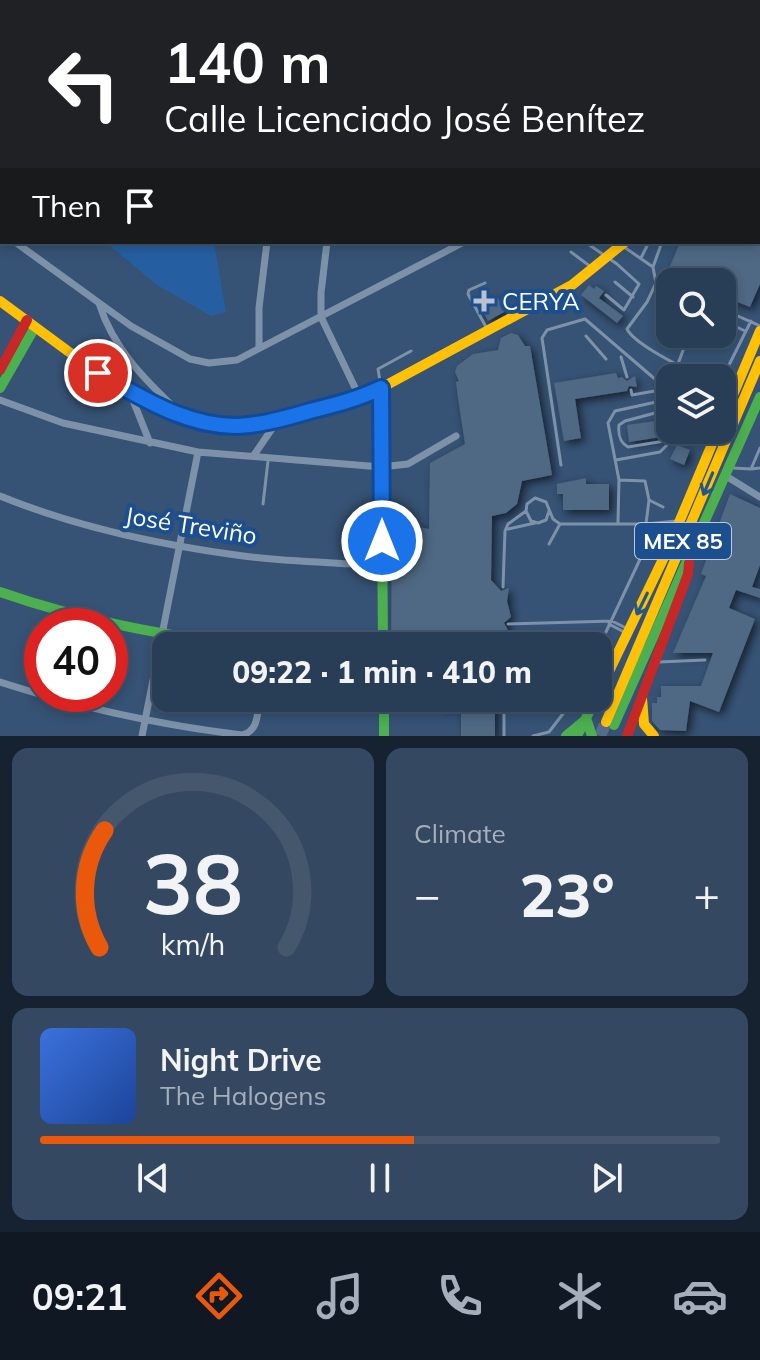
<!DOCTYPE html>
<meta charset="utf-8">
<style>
:root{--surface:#283e57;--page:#344961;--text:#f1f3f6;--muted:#a5aeba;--line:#44576d;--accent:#ea580c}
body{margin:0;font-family:Mulish,sans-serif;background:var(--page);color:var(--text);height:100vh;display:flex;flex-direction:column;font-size:30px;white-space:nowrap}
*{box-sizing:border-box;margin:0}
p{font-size:26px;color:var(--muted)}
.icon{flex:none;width:44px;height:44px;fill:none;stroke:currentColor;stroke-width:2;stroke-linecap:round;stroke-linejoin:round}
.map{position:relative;height:736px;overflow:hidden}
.side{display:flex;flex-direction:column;gap:12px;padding:12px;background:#162230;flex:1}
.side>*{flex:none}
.guide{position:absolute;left:0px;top:0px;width:760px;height:244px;box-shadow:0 4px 12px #0003,0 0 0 2px var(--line);background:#202124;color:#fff;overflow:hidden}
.fabs{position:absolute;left:656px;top:268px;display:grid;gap:16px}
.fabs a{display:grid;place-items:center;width:80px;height:80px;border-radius:16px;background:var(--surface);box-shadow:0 4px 12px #0003,0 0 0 2px var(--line);font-size:40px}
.speed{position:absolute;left:24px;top:608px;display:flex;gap:16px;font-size:40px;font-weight:700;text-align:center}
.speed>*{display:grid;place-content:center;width:104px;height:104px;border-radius:50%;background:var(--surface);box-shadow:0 4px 12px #0003,0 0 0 2px var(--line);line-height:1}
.speed .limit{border:12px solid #d22;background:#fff;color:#111}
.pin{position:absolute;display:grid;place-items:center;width:68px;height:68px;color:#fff;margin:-34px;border:4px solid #fff;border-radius:50%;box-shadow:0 2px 8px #0007}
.me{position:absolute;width:88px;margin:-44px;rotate:0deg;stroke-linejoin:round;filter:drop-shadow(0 0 6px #0008)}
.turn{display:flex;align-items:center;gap:28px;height:168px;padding:0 32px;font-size:36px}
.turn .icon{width:104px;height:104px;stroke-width:2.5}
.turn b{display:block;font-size:56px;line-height:68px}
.then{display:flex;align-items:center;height:76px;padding:0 32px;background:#0003;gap:16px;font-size:30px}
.big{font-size:60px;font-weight:800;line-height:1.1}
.side .widget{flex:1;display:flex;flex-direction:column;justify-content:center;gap:12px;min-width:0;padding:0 28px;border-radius:16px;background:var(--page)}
.side .dial{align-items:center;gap:0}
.dial svg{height:208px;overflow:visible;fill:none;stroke:var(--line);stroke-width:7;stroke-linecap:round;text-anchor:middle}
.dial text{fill:var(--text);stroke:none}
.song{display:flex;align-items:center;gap:24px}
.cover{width:96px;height:96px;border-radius:12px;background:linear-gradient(135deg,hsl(220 70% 55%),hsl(220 70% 35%))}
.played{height:8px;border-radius:4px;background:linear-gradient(90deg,var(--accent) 55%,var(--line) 55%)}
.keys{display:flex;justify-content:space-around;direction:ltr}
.heat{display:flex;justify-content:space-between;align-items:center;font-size:44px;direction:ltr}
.side .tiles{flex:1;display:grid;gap:12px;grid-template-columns:1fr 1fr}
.widget:last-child{grid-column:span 2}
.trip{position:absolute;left:152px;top:632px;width:460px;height:80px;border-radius:16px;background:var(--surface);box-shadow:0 4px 12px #0003,0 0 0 2px var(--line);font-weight:800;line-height:80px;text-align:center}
.dock{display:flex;height:128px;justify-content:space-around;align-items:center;background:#101923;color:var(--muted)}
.dock .icon{width:56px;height:56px}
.dock .current{color:var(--accent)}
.dock b{font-size:36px;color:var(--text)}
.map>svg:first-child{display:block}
</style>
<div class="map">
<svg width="760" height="736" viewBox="0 0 760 736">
<defs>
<filter id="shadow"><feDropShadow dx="3.5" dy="3.5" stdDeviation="4" flood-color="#0009"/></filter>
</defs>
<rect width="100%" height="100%" fill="#365274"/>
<path fill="#265fa1" d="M0 0H369L370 2H2V169Z
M105 242H214L226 312 211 316 157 285Z"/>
<path fill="#506783" filter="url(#shadow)" d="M680 242H760V284L750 307 722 296V282H700L669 269Z
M589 285 594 289 596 286 604 291 599 298 623 316 617 323 581 295Z
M496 295 506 311 488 321 479 304Z
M511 333 518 335 525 346H530L552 475 522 481 517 504 506 513 492 516 491 580 501 591 509 588 507 601 511 617 504 623 507 628 509 639 501 635 495 646H391L392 522 429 529 430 463 465 444 458 398 456 382 459 381 455 372 457 366 473 354 498 350 501 338Z
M616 373 618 378 622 377 627 381 635 376 637 387 629 386 627 391 575 399 581 438 564 441 554 383Z
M670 419 668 436 629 442 627 425Z
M677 445 690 450 684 465 670 459Z
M586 478V484H609V510H563V494H557V484Z
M730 494 760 508V565L752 587 760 589V598L736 590 729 608 755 619 719 712 690 701 686 731 660 730 652 721V703H657V697H661V686H701L713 653H673L706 576 701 574Z
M441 698H495V736H461V705L441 706Z"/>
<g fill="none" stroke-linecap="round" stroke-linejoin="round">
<path stroke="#546c89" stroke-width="12" stroke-dasharray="12 6" stroke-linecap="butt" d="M600 736 606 722"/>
<path stroke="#7d92a8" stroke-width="3" d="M758 158 760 159
M758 171H760
M585 242 617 264 639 284 624 310 606 295
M662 242 653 267 656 283 647 302 627 329C635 345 684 368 702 378
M624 247 653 267
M571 252 591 267
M641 258 649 242
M615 282 633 297
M485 283 469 290 468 294 486 327
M656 283 670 289
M722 309 760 326
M722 320 745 331
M586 336 606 359
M621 357 627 377
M678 364 689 334
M722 379 751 321
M381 387 378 369 411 351
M631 390 632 395 666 389
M670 409 625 421 619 425C618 434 619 442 628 447L671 440
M693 430 692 434 708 445
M616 460 660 452 679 433 692 434
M561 465 542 338 547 330 585 319 670 392
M733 468 751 469 760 448
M751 469 760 468
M619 480 645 481 649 500 646 524
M649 500 663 507
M263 504 268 461
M526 511 531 521 538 523 546 520 549 511
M618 523 619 480 608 423 615 411 670 399
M508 529 535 523
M648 543 663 550
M549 544 560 524
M503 587 505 531 508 524 526 511 527 504 535 498 546 502 553 519 560 524H646L676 521
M508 624 612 621 626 628
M609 624 624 632
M503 639V646
M598 649 657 523
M659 662 705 660
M504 698V736
M533 736 549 732 575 698"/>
<path stroke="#7d92a8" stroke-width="7" d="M153 0 154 2
M160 0 162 2
M462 0V2
M503 0H520
M547 0V2
M731 0 733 2
M758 22 760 23
M758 225 760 226
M0 231 2 233
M15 242 131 326 190 359 209 363 237 360 464 242
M327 242 321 293V317L360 398
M99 303C113 349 146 381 181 414
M259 348V308L267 242
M130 393 150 443
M0 400 63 423 198 452 381 467 408 464 456 436
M254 455 278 420
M726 476 760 497
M0 496C76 527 155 544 236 555 284 562 334 562 382 566
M0 682C78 707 161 725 242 735 259 731 257 713 260 698
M142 736 198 452"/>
<path stroke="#4caf50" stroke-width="10" d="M0 388 35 327
M381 388 383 646
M0 592C80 620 162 635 246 646
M384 698V736
M586 718 592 736
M614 725 760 397
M566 736 585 720
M577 736 596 698"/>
<path stroke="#ffc107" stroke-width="10" d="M627 0V2
M0 301 84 363 148 401 181 415 213 424 246 426 338 404 381 388 572 285 625 242
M722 421 760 331
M598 694 667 551 718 430
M642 698 644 724 654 736
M606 722 760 361"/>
<path stroke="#c62828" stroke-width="10" d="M0 370 27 320
M627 736 688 574 689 563"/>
</g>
<defs><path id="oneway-shaft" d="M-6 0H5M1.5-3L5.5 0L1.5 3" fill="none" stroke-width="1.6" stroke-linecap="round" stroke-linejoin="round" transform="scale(2)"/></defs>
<g stroke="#205989">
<use href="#oneway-shaft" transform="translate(708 484) rotate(113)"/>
<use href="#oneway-shaft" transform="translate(642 604) rotate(116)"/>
</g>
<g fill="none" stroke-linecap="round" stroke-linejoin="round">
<defs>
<path id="route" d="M98 373C143 399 196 432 249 425 269 423 290 417 310 411 334 405 358 399 381 388L382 541"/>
</defs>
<use href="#route" stroke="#114b97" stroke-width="20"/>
<use href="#route" stroke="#1a73e8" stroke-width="14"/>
</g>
<path fill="#b9c2ce" stroke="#1b4f8f" stroke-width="3" d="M480 289h8v8h8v8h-8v8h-8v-8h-8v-8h8z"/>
<g text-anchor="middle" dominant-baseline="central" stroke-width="8" stroke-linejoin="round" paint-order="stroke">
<rect fill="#1b4f8f" stroke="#bbcadd" stroke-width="2" x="635" y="523" width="96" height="36" rx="6"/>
<g font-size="22" font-weight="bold" fill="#fff">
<text x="683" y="541">MEX 85</text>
</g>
<g font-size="24" fill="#fff" stroke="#1b4f8f" text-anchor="start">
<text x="502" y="301">CERYA</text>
</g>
<g font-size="24" fill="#fff" stroke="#1b4f8f">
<text transform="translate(191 525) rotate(9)">José Treviño</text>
</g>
</g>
</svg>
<div class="fabs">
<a><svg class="icon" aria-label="search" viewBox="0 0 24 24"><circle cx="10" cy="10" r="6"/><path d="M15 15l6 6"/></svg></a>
<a><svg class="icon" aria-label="layers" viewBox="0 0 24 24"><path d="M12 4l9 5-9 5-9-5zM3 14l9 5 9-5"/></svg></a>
</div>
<div class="speed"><div class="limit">40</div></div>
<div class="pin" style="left:98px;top:373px;background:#d93025"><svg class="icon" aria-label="arrive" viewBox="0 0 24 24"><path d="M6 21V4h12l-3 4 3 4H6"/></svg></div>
<svg class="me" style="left:382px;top:541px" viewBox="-20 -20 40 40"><circle r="17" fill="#1a73e8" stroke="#fff" stroke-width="3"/><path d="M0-11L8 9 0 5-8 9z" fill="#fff"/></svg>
<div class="trip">09:22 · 1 min · 410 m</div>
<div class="guide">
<div class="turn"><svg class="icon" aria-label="left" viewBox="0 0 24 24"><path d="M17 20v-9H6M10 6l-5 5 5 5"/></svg><div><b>140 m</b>Calle Licenciado José Benítez</div></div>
<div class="then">Then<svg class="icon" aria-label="arrive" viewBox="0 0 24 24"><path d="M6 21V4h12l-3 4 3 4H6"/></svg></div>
</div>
</div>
<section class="side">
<div class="tiles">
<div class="widget dial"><svg viewBox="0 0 100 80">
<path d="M14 69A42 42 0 1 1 86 69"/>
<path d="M14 69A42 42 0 0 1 16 24" stroke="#ea580c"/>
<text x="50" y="56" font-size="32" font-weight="700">38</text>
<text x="50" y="72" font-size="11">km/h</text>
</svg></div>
<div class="widget"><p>Climate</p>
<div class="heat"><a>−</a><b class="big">23°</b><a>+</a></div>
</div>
<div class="widget">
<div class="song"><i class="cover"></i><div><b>Night Drive</b><p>The Halogens</p></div></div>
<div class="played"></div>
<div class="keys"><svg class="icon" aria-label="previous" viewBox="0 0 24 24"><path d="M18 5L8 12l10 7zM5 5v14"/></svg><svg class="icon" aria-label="pause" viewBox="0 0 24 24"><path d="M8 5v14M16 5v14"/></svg><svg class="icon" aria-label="next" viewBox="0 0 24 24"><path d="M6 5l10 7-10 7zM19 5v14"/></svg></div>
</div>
</div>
</section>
<nav class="dock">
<b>09:21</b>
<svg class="icon current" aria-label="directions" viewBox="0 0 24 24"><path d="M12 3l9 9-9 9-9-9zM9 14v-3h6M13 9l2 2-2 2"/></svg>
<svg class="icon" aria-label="music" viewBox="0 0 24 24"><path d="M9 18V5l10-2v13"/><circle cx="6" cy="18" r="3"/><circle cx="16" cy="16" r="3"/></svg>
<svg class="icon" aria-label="phone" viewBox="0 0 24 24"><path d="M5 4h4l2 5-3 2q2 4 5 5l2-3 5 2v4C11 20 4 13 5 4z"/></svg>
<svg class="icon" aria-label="climate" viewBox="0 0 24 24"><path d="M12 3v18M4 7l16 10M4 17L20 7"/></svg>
<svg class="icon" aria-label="car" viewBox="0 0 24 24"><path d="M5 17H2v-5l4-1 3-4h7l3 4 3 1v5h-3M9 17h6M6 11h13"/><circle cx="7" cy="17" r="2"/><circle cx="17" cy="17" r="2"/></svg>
</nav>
